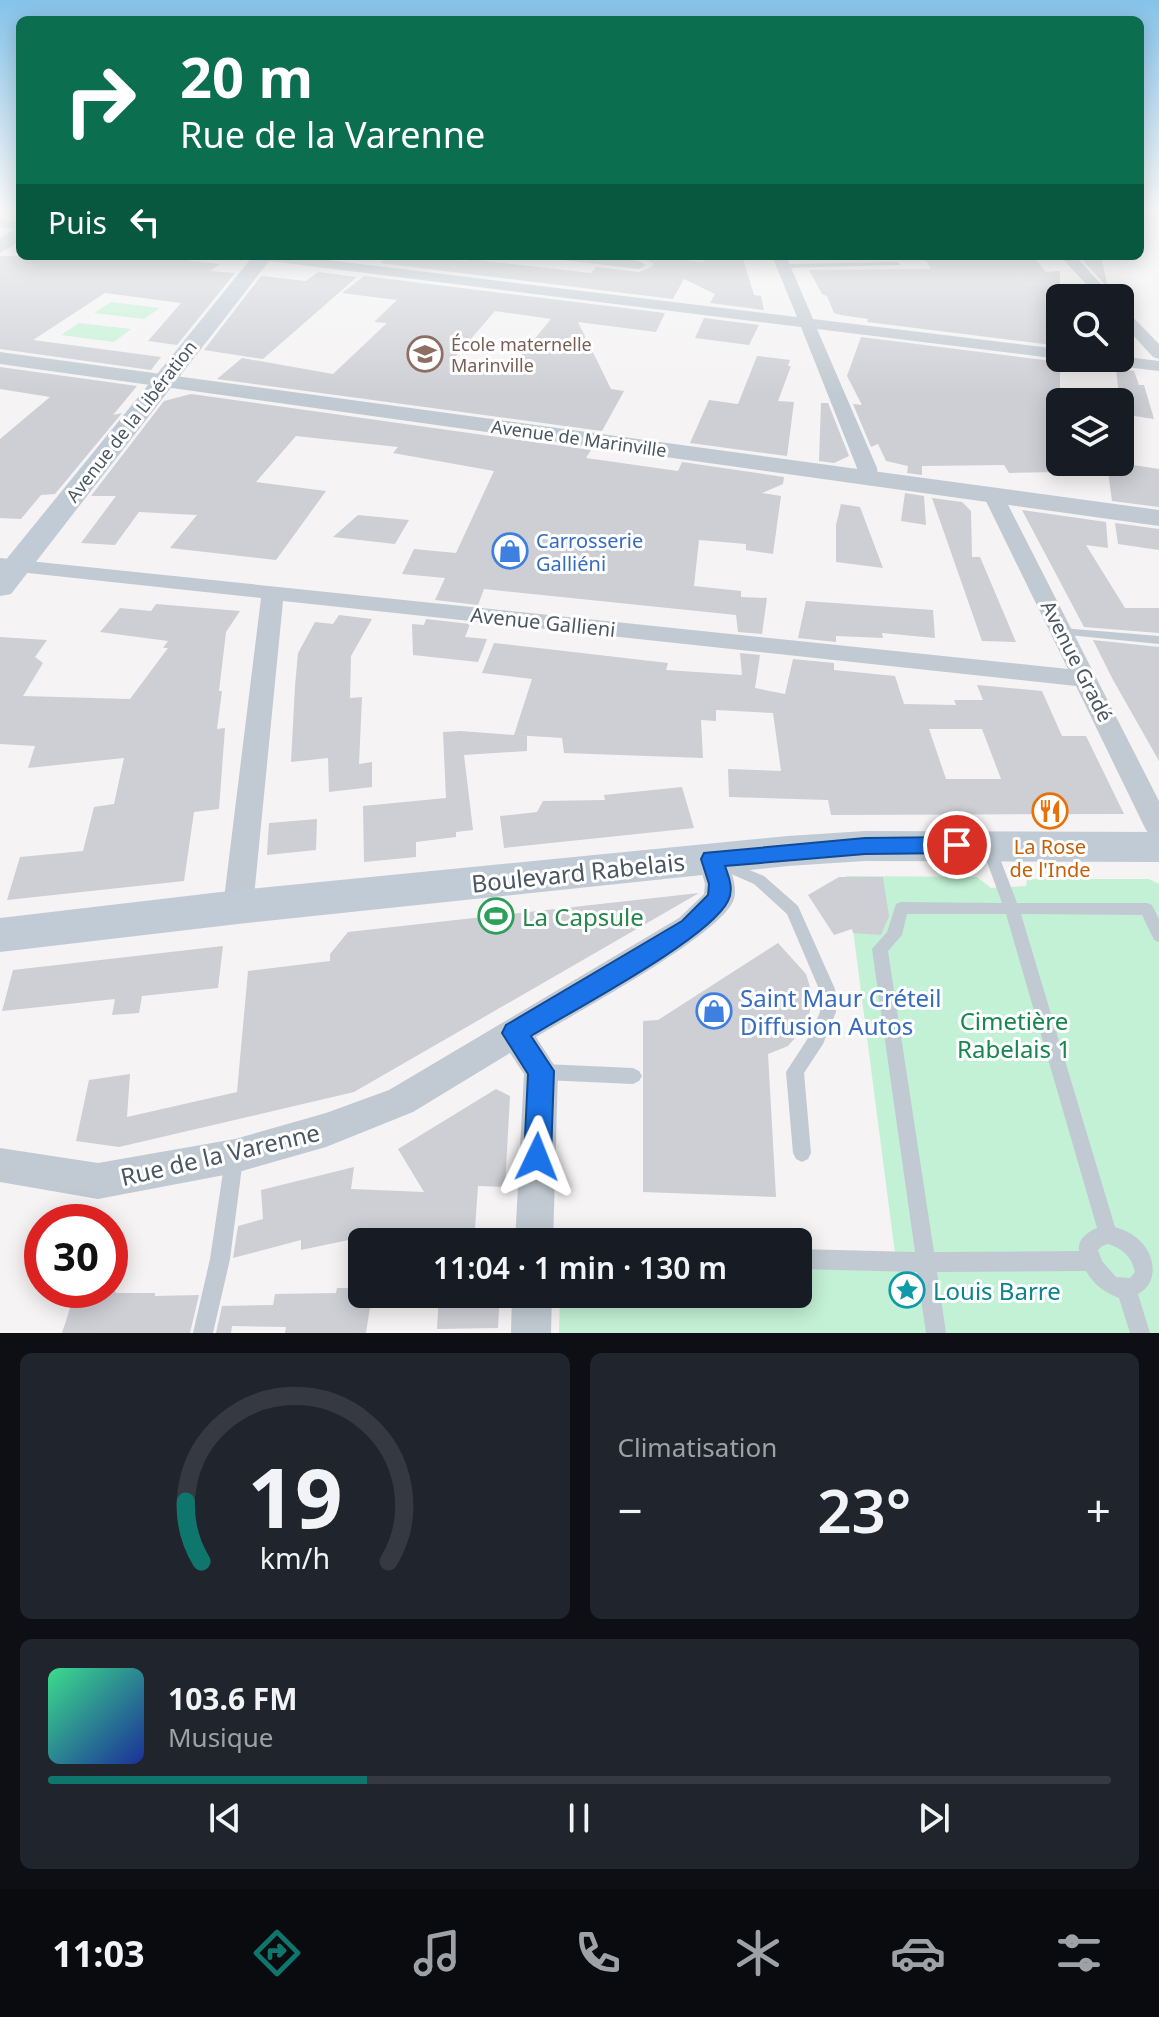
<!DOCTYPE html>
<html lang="fr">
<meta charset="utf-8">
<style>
:root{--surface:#171b24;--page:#20242c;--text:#f1f3f6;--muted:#9ea1a6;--line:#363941;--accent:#0f766e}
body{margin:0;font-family:"Noto Sans",sans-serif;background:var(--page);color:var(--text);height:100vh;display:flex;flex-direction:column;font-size:30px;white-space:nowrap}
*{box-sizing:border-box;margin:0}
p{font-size:26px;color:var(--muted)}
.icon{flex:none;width:44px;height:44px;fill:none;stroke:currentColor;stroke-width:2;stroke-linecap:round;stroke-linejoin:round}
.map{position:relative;height:1333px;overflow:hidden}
.sheet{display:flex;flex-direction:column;gap:20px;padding:20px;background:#0d0f14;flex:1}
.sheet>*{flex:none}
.guide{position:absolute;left:16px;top:16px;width:1128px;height:244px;border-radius:12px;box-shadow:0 4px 20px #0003;background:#0b6e4f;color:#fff;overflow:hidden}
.fabs{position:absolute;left:1046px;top:284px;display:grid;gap:16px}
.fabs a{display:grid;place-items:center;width:88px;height:88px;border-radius:12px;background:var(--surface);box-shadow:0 4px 20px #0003;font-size:40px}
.speed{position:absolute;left:24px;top:1204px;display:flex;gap:16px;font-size:40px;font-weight:700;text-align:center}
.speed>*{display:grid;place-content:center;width:104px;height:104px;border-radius:50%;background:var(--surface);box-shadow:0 4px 20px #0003;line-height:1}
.speed .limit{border:12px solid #d22;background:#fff;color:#111}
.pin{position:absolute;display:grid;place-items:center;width:68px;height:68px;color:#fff;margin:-34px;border:4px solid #fff;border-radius:50%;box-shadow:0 2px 8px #0007}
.me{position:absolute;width:88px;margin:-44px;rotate:2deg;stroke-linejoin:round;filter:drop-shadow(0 0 6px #0008)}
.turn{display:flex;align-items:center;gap:28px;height:168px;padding:0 32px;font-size:36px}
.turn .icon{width:104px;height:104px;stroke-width:2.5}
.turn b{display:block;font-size:56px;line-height:68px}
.then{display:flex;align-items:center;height:76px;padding:0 32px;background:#0003;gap:16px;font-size:30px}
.big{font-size:60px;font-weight:600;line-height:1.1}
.sheet .card{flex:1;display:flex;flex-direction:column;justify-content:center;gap:12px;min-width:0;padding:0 28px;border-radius:12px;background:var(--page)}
.sheet .dial{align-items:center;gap:0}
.dial svg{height:208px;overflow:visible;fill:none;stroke:var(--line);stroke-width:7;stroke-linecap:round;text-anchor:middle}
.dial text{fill:var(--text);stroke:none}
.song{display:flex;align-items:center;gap:24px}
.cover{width:96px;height:96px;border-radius:12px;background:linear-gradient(135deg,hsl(150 70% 55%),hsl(230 70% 35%))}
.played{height:8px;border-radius:4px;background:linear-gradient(90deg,var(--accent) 30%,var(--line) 30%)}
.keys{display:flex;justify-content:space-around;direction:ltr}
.heat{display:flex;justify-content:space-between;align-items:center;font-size:44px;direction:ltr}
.sheet .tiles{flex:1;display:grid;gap:20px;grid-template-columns:1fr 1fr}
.card:last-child{grid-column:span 2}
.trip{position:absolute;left:348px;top:1228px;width:464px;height:80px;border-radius:12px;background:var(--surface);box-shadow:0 4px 20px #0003;font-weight:600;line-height:80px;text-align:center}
.menu{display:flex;height:128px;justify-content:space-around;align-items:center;background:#090b0e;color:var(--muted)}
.menu .icon{width:56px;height:56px}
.menu .on{color:var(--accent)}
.menu b{font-size:36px;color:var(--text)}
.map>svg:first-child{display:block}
</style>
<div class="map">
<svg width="1159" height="1333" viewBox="0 0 1159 1333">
<rect width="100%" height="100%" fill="#f5f3f3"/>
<path fill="#c3f1d5" d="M111 302 160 308 144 319 94 313Z
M79 323 131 329 114 342 61 335Z
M846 876 977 877 991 888 1026 886 1027 879H1149L1159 884V1333H559L560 1294H798V1251L895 1253Z"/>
<path fill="#cdcfd5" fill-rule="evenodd" d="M0 256H148L220 264 210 271 235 273 177 345 148 341 181 303 105 293 33 340 161 357 151 370 0 349Z
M389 256 466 261 468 259 591 273 596 267 639 272 650 268 654 264 642 256 704 262 702 256H742L754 295 761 296 764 310 710 303 715 294 684 279 673 299 380 263Z
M1081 256H1101L1108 288 1082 259Z
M1035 258 1046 272 1060 271V346L867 322 868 319 841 315 834 313 827 296 822 294 809 270 931 269 925 259Z
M318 272 357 277 263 359 204 350 261 276 306 281Z
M364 276 665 313 656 332 578 322 611 389 624 391 602 431 217 379 242 358 333 374 387 323 374 322 397 300 342 293ZM495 311 551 319 509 370 450 363Z
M704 318 759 325 749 345 695 338Z
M861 337 1060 362V472L1009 473 1004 465 922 466V475L907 473 908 466 886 461 878 444 871 447 853 404 862 405 847 376Z
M757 356 790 360 788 366H791L778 401 794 402 787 456 690 443 709 400 738 404Z
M0 367 137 386 113 415 122 413 55 494 41 495 21 519 0 518V439L50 397 0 389Z
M1116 369 1134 371 1139 385H1144L1154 419 1121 414Z
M191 394 591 450 586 458 678 471 682 462 784 477 783 484 762 493 781 496 773 554 746 550V544L699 540 694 586 741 591V597L767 598 762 634 738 632 736 615 484 589 478 605 435 600 445 578 402 574 414 549 456 553 494 471 393 453 398 447 296 436 256 482 326 491 276 560 170 548 197 515 139 512 115 545 81 543 116 496H91L164 401Z
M821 403H828L849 456 834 463 819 461Z
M1120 463 1159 469V507L1112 501 1107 464Z
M905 493 924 496 926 525 901 521Z
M932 498 962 502 971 511 972 557H980L1016 642 982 641Z
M841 504 860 507 883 568 836 562V525Z
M1022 510 1106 522 1108 548 1086 545 1125 608H1159V633L1084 627Z
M358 515 409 520 395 544 333 537Z
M1115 523 1159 529V550L1118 544Z
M806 601 933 610 935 638 882 633 883 638 836 636V642L798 638Z
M156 604 240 611 226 632 219 691H222L217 729 225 728 219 809 194 812 184 881 7 900 20 857 83 851 94 807 114 804 124 758 28 768 35 746 0 744V637L47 640 35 657 43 663 23 696 130 699 168 648H163L168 641 100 632 120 608 151 611Z
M339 615 372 619 351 656 350 698 362 697 359 764 372 762V787L329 792 328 758 291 762 295 686 298 653 315 622 333 624Z
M426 619 470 624 465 637 487 639 478 662 413 655 412 624 424 625Z
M1093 640 1159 647V761L1112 678Z
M494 643 668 663 666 670 742 675 740 653 760 655 755 688 785 694 793 659 834 663V670L895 676 904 704 956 705 954 700H983L977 685 1042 691 1062 736H1086L1124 814 831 815 828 800 729 797 728 769 781 771 773 713 716 710V721L701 720 703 758 564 753 562 738 514 735 532 679 482 673ZM929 729H982L1001 779H946Z
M460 731 527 736V751L464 755 473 830 456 832V837L416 842V857L364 862 363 806 446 798 443 732Z
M682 787 694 828 504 848 500 816 537 812 543 801 605 800 604 795Z
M317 819 316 850 267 855 269 823Z
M839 877H883L889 916 881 935 853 933 852 929 834 935 808 895Z
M699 893 354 1092 119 1147 76 1141 89 1080 130 1074 127 1117 237 1092 248 971 330 961V954L348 932Z
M778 943 806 974 813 997 807 1024 788 1046 768 1054 776 1197 643 1192V1021L658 1020Z
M223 946 218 988 142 996 139 1013 112 1015 115 999 2 1011 13 970Z
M496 1089 510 1096 505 1187 478 1186 474 1242H362L363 1237 301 1250V1240L233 1258 238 1226 263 1219 261 1190 354 1167 351 1189 424 1192 398 1149Z
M337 1288H362V1294H372L366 1333H285L286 1327 232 1326 231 1333H216L222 1306 273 1305 275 1294 336 1293Z
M76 1290H115L116 1293H155V1296L199 1295 190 1333H62Z
M439 1294H500L498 1328 437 1329Z"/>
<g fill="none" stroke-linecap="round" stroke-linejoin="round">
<path fill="#c1cad2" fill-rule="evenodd" d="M897 262 900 264 899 265 783 268 779 266 783 264Z
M1062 628 1159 636V644L1058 634 1056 632Z
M989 843 994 844 996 848 1017 903H1147L1152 905 1159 919V942L1154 940 1142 915 1021 914 1115 1227C1124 1230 1132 1233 1139 1240 1156 1255 1159 1283 1138 1294L1150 1333H1130L1119 1298C1104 1292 1094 1285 1086 1271L937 1272 946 1333H926L917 1272 798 1269V1249L915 1252 872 949 887 932 896 904 901 902 1002 903 982 848 984 844ZM907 914H1006L1097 1228C1087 1232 1077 1240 1079 1251L934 1252 888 951 902 935ZM1108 1244C1122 1248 1132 1257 1135 1272L1130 1278 1116 1277 1102 1261 1098 1250 1102 1246Z
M725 860 764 876 798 906 835 989 836 1012 823 1044 804 1073 811 1153 808 1159 802 1162 796 1159 793 1153 786 1072 810 1035 820 1012 819 989 787 914 754 884 720 869 718 865 720 861Z
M544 1064 633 1068 639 1071 642 1076 639 1081 633 1084 544 1080 538 1077 535 1072 538 1067Z
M234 1150 240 1153 243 1159 230 1259 213 1333H193L210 1259 225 1159 228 1153Z"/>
<path fill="#c1cad2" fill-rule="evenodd" d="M0 219 20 222V230L0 227Z
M254 256H295L797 317 772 256H786L813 319 1060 349V358H1063L1060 359 817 329 877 468 878 478 868 484 858 478 857 468 801 327 261 260Z
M556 256C578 256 629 252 646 265L639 269 563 260Z
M1060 256H1075L1114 298H1099Z
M1120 307 1125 309 1159 344V359L1153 357 1120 321Z
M1120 356 1159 361V371L1092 363 1084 358Z
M993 489 1003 495 1159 801V838L1149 835 1145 828 1076 686 283 601 253 907 249 915 238 919 227 915 223 907 261 598 0 570V558L1068 669 983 495Z
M712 848 722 851C729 864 738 884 734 899 723 934 574 1014 536 1037L558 1071 553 1242H515L524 1074 510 1053 413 1112 326 1147 235 1173 98 1199 0 1182V1148L98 1163 235 1139 326 1113 389 1090 679 918 704 894 705 884 698 859 702 851Z
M512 1294H552L551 1333H511Z"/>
<path fill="#c1cad2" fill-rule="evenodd" d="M0 352 1159 510V526L0 364Z"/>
<path fill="#c1cbd6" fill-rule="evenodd" d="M20 226V241L0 253V238Z
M253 256H273L11 594 0 596V567Z
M865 831 1159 832V862L865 861 788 866 238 924 0 952V918L238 890 788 836Z"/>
</g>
<linearGradient id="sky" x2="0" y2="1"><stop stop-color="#85c3ea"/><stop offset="0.53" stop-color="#fafafa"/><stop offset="1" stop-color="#fafafa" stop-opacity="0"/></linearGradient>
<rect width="1159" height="395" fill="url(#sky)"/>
<path fill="#1a73e8" stroke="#114b97" stroke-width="2" d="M957 837 965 840 968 845 965 851 957 853 865 854 725 866C729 877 734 890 728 901 709 939 573 1010 531 1036L554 1071 551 1157 547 1166 537 1170 528 1166 524 1157 528 1074 502 1033 506 1025 682 921 708 895 709 884 701 859 704 853 865 838Z"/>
<defs>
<symbol id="school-ring" viewBox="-11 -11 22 22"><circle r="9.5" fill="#fff" stroke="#8d6e63" stroke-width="1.5"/><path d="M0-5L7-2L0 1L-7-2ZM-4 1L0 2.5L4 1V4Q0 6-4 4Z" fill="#8d6e63"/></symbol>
<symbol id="shop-ring" viewBox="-11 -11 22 22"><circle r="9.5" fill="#fff" stroke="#3f7fe0" stroke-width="1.5"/><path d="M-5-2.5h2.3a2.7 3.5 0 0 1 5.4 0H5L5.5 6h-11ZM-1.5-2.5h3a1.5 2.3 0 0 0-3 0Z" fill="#3f7fe0"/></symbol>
<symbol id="restaurant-ring" viewBox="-11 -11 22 22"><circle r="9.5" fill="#fff" stroke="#e8710a" stroke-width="1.5"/><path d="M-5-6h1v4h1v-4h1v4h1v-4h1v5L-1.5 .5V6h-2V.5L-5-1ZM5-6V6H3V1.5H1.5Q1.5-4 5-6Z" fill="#e8710a"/></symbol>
<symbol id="stadium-ring" viewBox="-11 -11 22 22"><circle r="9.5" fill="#fff" stroke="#2e9e5b" stroke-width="1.5"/><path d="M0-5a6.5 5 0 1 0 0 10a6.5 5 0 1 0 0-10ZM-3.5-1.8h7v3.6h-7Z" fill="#2e9e5b"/></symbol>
<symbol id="sight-ring" viewBox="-11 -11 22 22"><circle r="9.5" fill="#fff" stroke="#0f9aa8" stroke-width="1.5"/><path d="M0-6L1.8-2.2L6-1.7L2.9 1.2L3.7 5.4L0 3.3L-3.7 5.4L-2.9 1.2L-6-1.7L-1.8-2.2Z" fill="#0f9aa8"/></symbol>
</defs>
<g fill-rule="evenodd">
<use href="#school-ring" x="405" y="334" width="40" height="40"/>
<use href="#shop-ring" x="490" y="531" width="40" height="40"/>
<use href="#restaurant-ring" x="1030" y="791" width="40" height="40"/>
<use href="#stadium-ring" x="476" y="896" width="40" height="40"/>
<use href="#shop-ring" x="694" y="991" width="40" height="40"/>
<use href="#sight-ring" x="887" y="1270" width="40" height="40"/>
</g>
<g text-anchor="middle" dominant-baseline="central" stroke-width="6" stroke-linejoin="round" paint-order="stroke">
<g font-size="18" fill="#785e54" stroke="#fff" text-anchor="start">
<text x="451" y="344">École maternelle<tspan x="451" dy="21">Marinville</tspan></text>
</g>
<g font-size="18" fill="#4a5661" stroke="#fff">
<text transform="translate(131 421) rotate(-52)">Avenue de la Libération</text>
<text transform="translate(579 438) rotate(8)">Avenue de Marinville</text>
</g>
<g font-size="20" fill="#366cbe" stroke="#fff" text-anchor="start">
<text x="536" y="540">Carrosserie<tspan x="536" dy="23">Galliéni</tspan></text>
</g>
<g font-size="20" fill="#4a5661" stroke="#fff">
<text transform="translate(543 622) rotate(6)">Avenue Gallieni</text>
<text transform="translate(1077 661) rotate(63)">Avenue Gradé</text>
</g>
<g font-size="20" fill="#c56008" stroke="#fff">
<text x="1050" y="846">La Rose<tspan x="1050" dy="23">de l'Inde</tspan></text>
</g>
<g font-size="24" fill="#4a5661" stroke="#fff">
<text transform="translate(578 872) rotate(-6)">Boulevard Rabelais</text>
<text transform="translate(220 1154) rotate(-13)">Rue de la Varenne</text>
</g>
<g font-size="24" fill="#27864d" stroke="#fff" text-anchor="start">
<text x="522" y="916">La Capsule</text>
</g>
<g font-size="24" fill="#366cbe" stroke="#fff" text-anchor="start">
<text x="740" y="997">Saint Maur Créteil<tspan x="740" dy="28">Diffusion Autos</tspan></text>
</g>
<g font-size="24" fill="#17864f" stroke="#fff">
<text x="1014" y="1020">Cimetière<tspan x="1014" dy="28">Rabelais 1</tspan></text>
</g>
<g font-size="24" fill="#0d838f" stroke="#fff" text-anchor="start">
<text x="933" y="1290">Louis Barre</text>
</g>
</g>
</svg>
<div class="fabs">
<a><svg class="icon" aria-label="search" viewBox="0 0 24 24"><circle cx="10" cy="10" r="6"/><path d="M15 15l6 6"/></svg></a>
<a><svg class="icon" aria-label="layers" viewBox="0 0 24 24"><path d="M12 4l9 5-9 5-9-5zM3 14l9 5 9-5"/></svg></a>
</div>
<div class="speed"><div class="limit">30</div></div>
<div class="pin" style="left:957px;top:845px;background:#d93025"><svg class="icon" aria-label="arrive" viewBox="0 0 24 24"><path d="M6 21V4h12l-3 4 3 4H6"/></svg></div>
<svg class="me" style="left:537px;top:1157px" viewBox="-20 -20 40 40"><path d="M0-17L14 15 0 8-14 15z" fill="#1a73e8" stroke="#fff" stroke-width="4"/></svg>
<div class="trip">11:04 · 1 min · 130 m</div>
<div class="guide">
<div class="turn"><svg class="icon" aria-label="right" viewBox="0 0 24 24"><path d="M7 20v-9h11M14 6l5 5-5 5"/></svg><div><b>20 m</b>Rue de la Varenne</div></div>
<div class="then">Puis<svg class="icon" aria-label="left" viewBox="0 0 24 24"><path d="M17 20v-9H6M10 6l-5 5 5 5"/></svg></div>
</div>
</div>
<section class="sheet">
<div class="tiles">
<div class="card dial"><svg viewBox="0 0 100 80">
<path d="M14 69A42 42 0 1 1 86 69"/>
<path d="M14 69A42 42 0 0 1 8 46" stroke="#0f766e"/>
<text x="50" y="56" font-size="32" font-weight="700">19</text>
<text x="50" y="72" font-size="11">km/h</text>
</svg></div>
<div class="card"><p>Climatisation</p>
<div class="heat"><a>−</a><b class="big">23°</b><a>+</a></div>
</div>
<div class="card">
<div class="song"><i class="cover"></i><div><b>103.6 FM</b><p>Musique</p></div></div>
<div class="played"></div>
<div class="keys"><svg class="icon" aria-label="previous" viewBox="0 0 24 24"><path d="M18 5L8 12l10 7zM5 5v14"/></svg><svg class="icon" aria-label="pause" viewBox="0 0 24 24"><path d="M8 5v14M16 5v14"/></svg><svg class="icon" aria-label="next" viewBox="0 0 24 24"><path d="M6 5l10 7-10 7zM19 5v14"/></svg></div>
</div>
</div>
</section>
<nav class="menu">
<b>11:03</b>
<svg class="icon on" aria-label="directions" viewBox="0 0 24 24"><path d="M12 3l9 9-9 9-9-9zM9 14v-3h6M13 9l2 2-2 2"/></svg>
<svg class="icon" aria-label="music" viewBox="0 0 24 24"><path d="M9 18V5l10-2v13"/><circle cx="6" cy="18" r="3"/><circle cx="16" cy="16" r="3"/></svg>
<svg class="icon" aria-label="phone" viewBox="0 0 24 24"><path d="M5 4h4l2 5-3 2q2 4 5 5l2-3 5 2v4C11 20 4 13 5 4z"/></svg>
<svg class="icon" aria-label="climate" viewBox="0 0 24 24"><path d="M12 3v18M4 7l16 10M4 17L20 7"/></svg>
<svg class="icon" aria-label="car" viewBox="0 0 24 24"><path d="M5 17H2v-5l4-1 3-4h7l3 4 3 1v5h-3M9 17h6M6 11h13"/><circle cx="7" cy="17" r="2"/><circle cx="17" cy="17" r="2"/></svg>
<svg class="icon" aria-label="filters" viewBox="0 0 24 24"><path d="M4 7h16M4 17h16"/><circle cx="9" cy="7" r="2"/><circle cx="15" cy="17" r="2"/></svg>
</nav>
